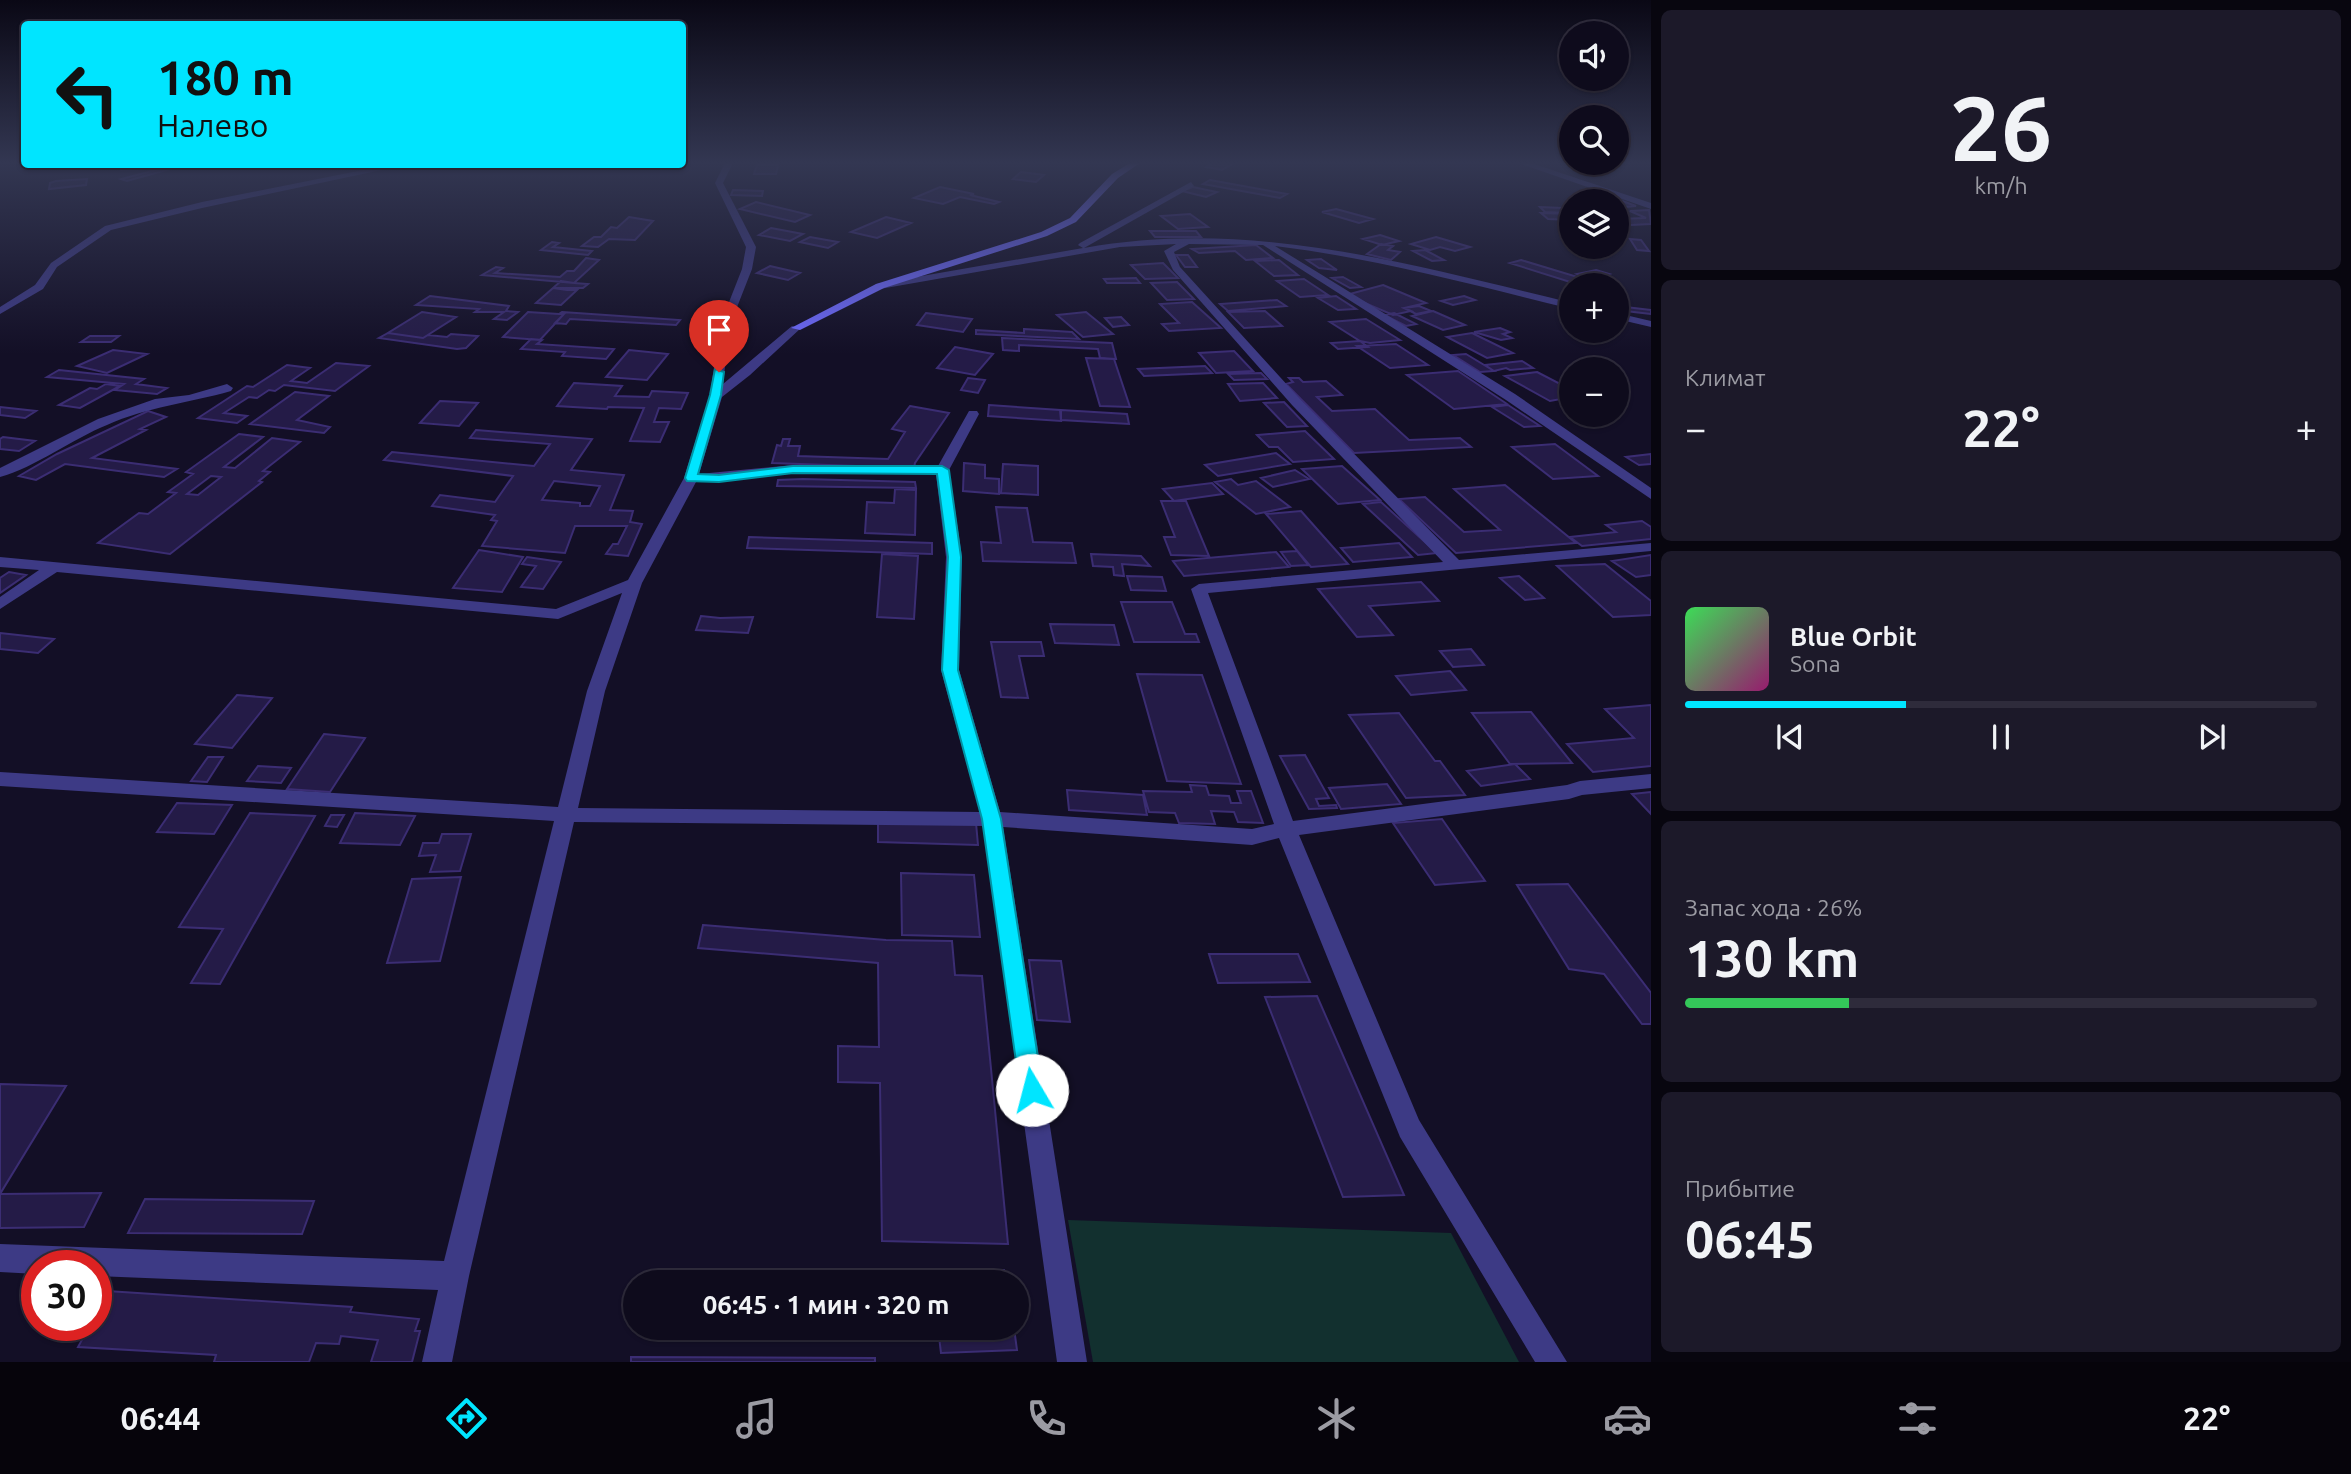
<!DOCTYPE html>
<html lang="ru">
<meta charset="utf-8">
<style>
:root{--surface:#0e0b1c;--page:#1c1929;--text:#f1f3f6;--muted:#9b9ba3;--line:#2e2b3b;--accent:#00e5ff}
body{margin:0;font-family:Ubuntu,sans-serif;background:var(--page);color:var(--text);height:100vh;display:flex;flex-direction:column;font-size:26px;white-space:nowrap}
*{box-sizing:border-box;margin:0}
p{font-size:23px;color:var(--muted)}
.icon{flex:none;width:38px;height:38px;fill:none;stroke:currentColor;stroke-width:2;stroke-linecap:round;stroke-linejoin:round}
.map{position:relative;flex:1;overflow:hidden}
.side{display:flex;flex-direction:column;gap:10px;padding:10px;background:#08060f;width:700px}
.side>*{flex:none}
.top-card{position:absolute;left:21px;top:21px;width:665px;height:147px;border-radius:7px;box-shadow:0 2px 5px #0004,0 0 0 2px var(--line);background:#00e5ff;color:#111;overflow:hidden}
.buttons{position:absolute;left:1559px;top:21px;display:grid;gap:14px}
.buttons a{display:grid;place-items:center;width:70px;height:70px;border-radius:50%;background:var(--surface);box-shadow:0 2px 5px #0004,0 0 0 2px var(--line);font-size:35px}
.speed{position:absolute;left:21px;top:1250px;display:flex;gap:14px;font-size:35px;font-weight:700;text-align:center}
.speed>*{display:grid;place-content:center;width:91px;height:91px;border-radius:50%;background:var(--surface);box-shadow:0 2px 5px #0004,0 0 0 2px var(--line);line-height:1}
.speed .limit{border:10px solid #d22;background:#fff;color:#111}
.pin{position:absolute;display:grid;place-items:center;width:60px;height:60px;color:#fff;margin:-72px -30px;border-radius:50% 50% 50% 0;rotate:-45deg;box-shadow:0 0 7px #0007}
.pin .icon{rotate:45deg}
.me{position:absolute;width:77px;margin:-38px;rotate:352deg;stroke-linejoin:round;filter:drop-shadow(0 0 5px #0008)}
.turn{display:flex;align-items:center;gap:24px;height:147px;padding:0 21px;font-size:32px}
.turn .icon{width:91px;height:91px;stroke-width:2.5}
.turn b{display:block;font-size:49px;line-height:60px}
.big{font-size:52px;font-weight:600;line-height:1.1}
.side .tile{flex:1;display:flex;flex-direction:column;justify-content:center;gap:10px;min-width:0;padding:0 24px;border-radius:10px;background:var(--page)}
.side .dial{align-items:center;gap:0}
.dial b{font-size:91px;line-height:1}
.song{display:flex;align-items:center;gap:21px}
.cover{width:84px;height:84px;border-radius:10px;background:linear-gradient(135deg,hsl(130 70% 55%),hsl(320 70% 35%))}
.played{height:7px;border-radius:4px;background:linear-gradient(90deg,var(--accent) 35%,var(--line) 35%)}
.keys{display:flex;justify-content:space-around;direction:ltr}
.heat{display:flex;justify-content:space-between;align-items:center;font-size:38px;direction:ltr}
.charge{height:10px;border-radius:5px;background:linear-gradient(90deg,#34c759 26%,var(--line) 0)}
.trip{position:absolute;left:623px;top:1270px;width:406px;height:70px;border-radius:35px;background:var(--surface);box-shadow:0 2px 5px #0004,0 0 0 2px var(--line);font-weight:600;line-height:70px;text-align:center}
.tabs{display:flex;height:112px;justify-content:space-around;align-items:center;background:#06040b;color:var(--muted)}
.tabs .icon{width:49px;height:49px}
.tabs .on{color:var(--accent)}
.tabs b{font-size:32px;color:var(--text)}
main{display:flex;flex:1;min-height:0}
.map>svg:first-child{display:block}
</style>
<main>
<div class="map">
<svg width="1651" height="1362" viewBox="0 0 1651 1362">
<rect width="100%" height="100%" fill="#130f26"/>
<path fill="#12302f" d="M1068 1220 1451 1233 1519 1362H1093Z"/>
<path fill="#241b47" stroke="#3b2d73" stroke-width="2" fill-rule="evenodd" d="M1212 163H1234L1222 170 1206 167Z
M151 164 147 169 122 170 126 165Z
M757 165H778L776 174H754Z
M171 166 177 167 127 181 121 179Z
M1021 172 1044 175 1036 182 1013 179Z
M87 179 86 185 49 189 50 183 56 181Z
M1210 180 1287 194 1280 198 1203 184Z
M940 187 974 194 970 195 999 202 994 204 960 197 943 204 914 198Z
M1193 187 1217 192 1206 197 1182 191Z
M733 190 763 191 762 196 731 195Z
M1579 195H1606L1636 206 1625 207 1617 205V201L1586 200Z
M756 202 810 215 795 222 740 209Z
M1540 207 1563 208 1568 213 1545 212Z
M1336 209 1373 219 1359 223 1322 212Z
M1649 210 1651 224 1631 225 1619 219 1646 218 1630 211Z
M1541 213 1572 214V220L1548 219Z
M1190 214 1208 227 1178 229 1161 216Z
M629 217 653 221 635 240 609 239 598 247 582 246 594 237H601L611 227 617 228Z
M886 217 911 223 877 238 851 232Z
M771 228 803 234 790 241 759 235Z
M1150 231H1196L1201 237H1155Z
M1380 235 1399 241 1382 245 1363 239Z
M810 237 838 242 828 248 800 242Z
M1436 237 1470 247 1455 251 1440 247 1430 250 1411 244Z
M1630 239 1641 240 1649 251 1637 250Z
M552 242 559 243 553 247 592 251 588 255 541 250Z
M1381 244 1393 246 1388 250 1400 252 1391 260 1367 254Z
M1256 245 1273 258 1246 260 1235 251 1199 253 1192 249Z
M1425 250 1444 260 1432 261 1413 251Z
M1176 255H1188L1197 267H1185Z
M586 258 599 260 574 283 482 275 496 267 503 268 495 273 560 277 567 271H574Z
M1321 259 1337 270 1319 268 1307 260Z
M1279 260 1298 275 1274 276 1255 261Z
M1521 260 1581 278 1570 282 1510 263Z
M1163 263 1178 278 1145 279 1131 265Z
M770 266 800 273 788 280 757 273Z
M1596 270 1609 274 1590 279 1577 274Z
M1343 277 1361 287 1350 288 1332 278Z
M1136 278 1140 283H1107L1104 279Z
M1304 279 1328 295 1300 297 1277 281Z
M561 281 574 283 588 284 583 288H553Z
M1177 282 1194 299 1167 300 1151 283Z
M1383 285 1426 303 1404 308 1411 311 1393 315 1346 295Z
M553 288 567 290H577L561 305 536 303Z
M430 296 509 306 506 311 518 312 507 320 494 319 504 312H475L479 309 416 305Z
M1336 296 1356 309 1338 310 1318 298Z
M1464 296 1475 300 1453 305 1441 301Z
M1277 300 1286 306 1228 311 1220 304Z
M1192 302 1221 328 1169 331 1162 324 1179 323 1160 304Z
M1419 306 1431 311 1416 314 1404 308Z
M1617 306 1651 310V314L1617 310Z
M1265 311 1282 326 1244 328 1228 312Z
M1433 311 1465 325 1443 330 1412 316Z
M422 312 456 317 423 338 388 333Z
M528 312 559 314H564L540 340 503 337Z
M562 312 680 320 676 325 570 319 566 324 555 323 564 314H559Z
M1086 312 1113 334 1083 337 1057 315Z
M926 313 972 319 963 332 917 325Z
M1394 313 1416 324 1406 326 1384 315Z
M1121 317 1129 325 1113 327 1105 318Z
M1366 319 1400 340 1370 343 1360 341 1330 322Z
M1500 328 1510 332 1503 334 1512 338 1501 340 1474 332Z
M1024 329 1072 332 1079 339 976 334V330L1024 333Z
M388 333 423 338 428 335 447 337 451 334 478 336 466 348 457 349 379 338Z
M1472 333 1513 353 1487 358 1447 337Z
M90 336H119L111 342H81Z
M1002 338 1112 343 1116 359 1100 358 1098 349 1019 345V351L1003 350Z
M531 339 542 340 537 344 614 349 606 359 562 356 565 352 521 349Z
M1360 341 1368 347 1338 349 1331 343Z
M1396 344 1428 365 1390 368 1357 346Z
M955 347 993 354 975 375 937 368Z
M113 350 147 354 107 373 77 366Z
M629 350 668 354 647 380 606 377Z
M1234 351 1253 371 1216 373 1199 353Z
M1466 354 1494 371 1480 372 1453 355Z
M1086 358 1114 359 1130 407 1100 406Z
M1522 361 1533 368 1510 370 1506 368 1494 371 1485 365Z
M336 363 369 366 335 391 284 385 275 391 269 390 257 398 249 397 224 413 247 416 237 423 198 418 247 386 253 387 287 365 310 368 291 381 307 383Z
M1205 366 1212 373 1144 376 1138 369Z
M59 370 144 379 136 384 167 388 157 394 115 390 124 384 47 377Z
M1458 371 1507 404 1454 409 1407 375Z
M1537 372 1572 390V397L1550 401 1505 376Z
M1261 373 1267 379 1234 380 1228 374Z
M968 378 985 380 978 393 961 390Z
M1289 378H1299L1303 382 1326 381 1342 395 1317 397 1332 411 1375 409 1409 440 1460 438 1471 447 1354 453 1286 384 1293 382Z
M574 383 622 386 615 396 649 397 652 391 688 393 681 409 659 408 654 422H669L660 442 630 441 644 408 608 407 607 409 557 406Z
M1263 383 1277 398 1240 401 1228 384Z
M106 384 120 386 80 408 59 405 90 388 97 389Z
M295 392 329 396 297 420 330 427 324 433 250 424Z
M440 401 478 403 459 426 420 423Z
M1284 402 1307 426 1287 427 1264 403Z
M989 405 1060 410 1061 421 988 416Z
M1508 405 1540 426 1524 427 1492 407Z
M910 406 949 413 915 463 914 468 772 463 777 445 781 446 783 439H790L788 446H800L798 456 888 459 905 432 892 429Z
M0 407 36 411 25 418 0 415Z
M1061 410 1127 414 1129 424 1061 420Z
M148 411 166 417 140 429 146 430 92 458 177 469 164 477 65 464 36 480 19 476 57 454Z
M476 430 592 439 571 470 624 475 610 510 633 511 630 522 642 524 628 556 606 554 613 544H618L627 526H575L565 553 482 546 497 521 491 520 495 515 432 506 440 495 495 502 513 476 384 460 392 452 534 466 550 444 470 438ZM554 481 600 486 590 506H580V503L542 500Z
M1305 431 1334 459 1293 462 1278 447H1269L1257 435Z
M239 434 263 437 224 467 235 468 272 438 300 442 263 471 270 472 259 481 262 482 170 554 98 543 139 513 148 514 176 493 168 492 193 474 186 472ZM211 476 221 477 198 495 187 494Z
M3 437 35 441 19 451 0 449V439Z
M1555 444 1598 476 1553 479 1512 447Z
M1276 453 1290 464 1218 476 1205 465Z
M1651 454V464L1639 465 1626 457Z
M964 463 985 465V478L999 479V494L963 491Z
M1003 464 1038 466V495L1001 493Z
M1342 466 1380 500 1338 504 1302 469Z
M1295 470 1309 479 1273 487 1261 478Z
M803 479 915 482 916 488 777 486 778 480Z
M1231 479 1238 485 1256 481 1290 507 1256 514 1215 482Z
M1212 483 1223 494 1174 501 1163 489Z
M1505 485 1576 543 1456 553 1399 499 1425 497 1464 532 1500 530 1454 489Z
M895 489 916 490 915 535 865 533 867 502 894 503Z
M1161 501H1186L1209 556 1171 555 1164 537H1175Z
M1381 502 1437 553 1418 555 1363 504Z
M996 507 1027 508 1033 542 1072 543 1076 563 983 561 981 542 1001 543Z
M1301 511 1348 564 1311 567 1266 514Z
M1642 521 1651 527V539L1582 546 1570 537 1616 532 1606 525Z
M749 537 932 543V554L747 548Z
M1399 543 1412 557 1353 562 1341 548Z
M479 550 523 557 502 592 453 588Z
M1297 551 1308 565 1291 566 1281 552Z
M1276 552 1289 567 1184 576 1173 561Z
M882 554 918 556 914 619 877 617Z
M1091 554 1141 556 1150 566 1122 564 1124 576 1114 575 1113 567 1093 566Z
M1651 555V575L1636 577 1612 561Z
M527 557 561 562 543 589 521 587 536 566 522 564Z
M1605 564 1651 601V615L1613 617 1557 566Z
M9 572 26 575 0 593V578Z
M1127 576 1162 577 1166 591 1131 590Z
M1519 576 1544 598 1525 600 1500 578Z
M1421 582 1439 601 1369 606 1393 635 1357 637 1318 589Z
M1121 602H1172L1185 634H1196L1199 642H1134Z
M701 616 720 618 753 617 748 633 696 630Z
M1050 624 1114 625 1119 645 1055 643Z
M0 633 54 639 38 653 0 649Z
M991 642H1041L1044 656H1019L1028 698 1001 697Z
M1471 649 1484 665 1453 667 1440 651Z
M1450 671 1466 690 1411 695 1396 676Z
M1137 674 1202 675 1241 784 1167 781Z
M237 695 272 698 232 748 195 744Z
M1651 705V766L1593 772 1567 744 1634 738 1605 709Z
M1531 712 1572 763 1510 764 1472 713Z
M1399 713 1435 761H1440L1465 795 1406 798 1349 715Z
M324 734 365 738 330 792 287 789Z
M1305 755 1329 798 1316 799 1319 806 1336 805 1337 808 1309 809 1280 756Z
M208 757H223L207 782 191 781Z
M1515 764 1530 779 1481 786 1467 771Z
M258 766 291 768 281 783 247 781Z
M1387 784 1401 804 1341 809 1329 788Z
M1190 785 1206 786 1209 795 1229 796 1231 803H1241L1237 791H1251L1263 823 1238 822 1234 812 1211 811 1215 824 1179 823 1175 813 1149 812 1143 791 1192 792Z
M1067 790 1143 795 1147 815 1069 810Z
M1651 792V814L1632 794Z
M177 803 232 805 214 834 157 832Z
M250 813 315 816 220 984 191 983 223 929 179 927Z
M355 813 415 816 400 845 340 843Z
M331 815H344L337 827 325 826Z
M1442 819 1485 881 1435 885 1393 823Z
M878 820 976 823 978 845 878 842Z
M442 834H471L460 871 430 872 436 855 419 856 423 843H439Z
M901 873 974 875 980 937 902 935Z
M461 877 440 961 387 963 412 879Z
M1568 884 1651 993V1024H1642L1604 974 1569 969 1517 885Z
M703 925 886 940 952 941 955 975 982 976 1008 1244 882 1241 880 1083 838 1082V1046L879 1047 878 963 698 948Z
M1209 954H1298L1310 982 1218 983Z
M1029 960 1061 961 1070 1022 1037 1020Z
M1317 996 1404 1195 1343 1197 1265 997Z
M0 1084 66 1086 0 1194Z
M101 1193 84 1227 0 1228V1194Z
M145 1199 314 1201 302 1234 128 1233Z
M1004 1270 1006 1283H933L932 1273Z
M893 1271H918L919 1283H894Z
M107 1291 352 1307 350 1312 419 1319 415 1331H420L412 1362H371L378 1340 341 1336 339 1344 316 1343 309 1362H214L216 1355 78 1347 90 1325H96V1312Z
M938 1328H1014L1017 1350 941 1353Z
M631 1357 875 1358V1362H631Z"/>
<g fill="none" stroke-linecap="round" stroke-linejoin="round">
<path fill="#3d3a85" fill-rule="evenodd" d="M725 163H733L723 183 756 247 752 269 730 325 723 384 792 326 801 328 750 375 722 397 699 474 793 465 938 466 969 411H977L979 414 949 470 962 557 959 670 1000 812 1252 829 1274 824 1191 589 1199 584 1443 562 1292 405 1173 270 1164 251 1176 244 1120 247 880 289 875 286 876 284 1083 248 1078 245 1080 243 1191 182 1194 186 1084 248C1252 218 1410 264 1572 303V309C1473 285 1375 258 1275 246L1515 394 1651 488V499L1506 400 1263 245 1189 244 1174 252 1180 267 1300 399 1459 560 1651 543V551L1208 593 1293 821 1567 785 1580 781 1651 774V788L1582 795 1569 799 1299 835 1419 1120 1567 1362H1535L1400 1137 1279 838 1252 845 1003 827 1087 1362H1057L983 826 574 822 469 1276 452 1362H422L438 1290 96 1276V1265H37V1274L0 1272V1244L444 1261 554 821 0 786V772L558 807 587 691 622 593 558 619 57 572 0 609V597L39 570 0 567V557L556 609 628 580 684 478 710 395 720 325 742 269 746 247 715 183ZM793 473 936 474 946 557 941 670 980 812 578 808 605 691 642 583 696 482H719Z
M1518 163H1531L1651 203V209Z
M393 164H410L202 208 111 230 57 267 43 289 0 314V307L35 285 51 263 105 226 202 202Z
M1617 313 1651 321V327L1617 319Z
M227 384 233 388 231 391C189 403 147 407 107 425 72 439 36 467 0 477V468L98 419 155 399 189 395Z"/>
<path fill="#6f6bff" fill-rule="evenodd" d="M1130 163H1140L1118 178 1076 222 1047 236 884 288 800 330 791 328 876 284 1041 232 1070 218 1112 174Z"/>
</g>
<linearGradient id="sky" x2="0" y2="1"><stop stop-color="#0a0815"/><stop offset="0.46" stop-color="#333752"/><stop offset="1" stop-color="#333752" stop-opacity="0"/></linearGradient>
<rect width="1651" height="354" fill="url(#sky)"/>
<path fill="#00e5ff" stroke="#0095a6" stroke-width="2" d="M715 369 724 372 721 395 698 474 719 475 793 466H942L949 470 961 557 958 670 1001 819 1043 1090 1040 1098 1032 1101 1024 1098 1020 1090 982 819 942 670 948 557 937 474 793 473 719 482 687 481 685 478 710 395Z"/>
</svg>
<div class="buttons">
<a><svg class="icon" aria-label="sound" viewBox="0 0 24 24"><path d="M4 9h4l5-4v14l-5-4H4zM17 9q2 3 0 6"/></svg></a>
<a><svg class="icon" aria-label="search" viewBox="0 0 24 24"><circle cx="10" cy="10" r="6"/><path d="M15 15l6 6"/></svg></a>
<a><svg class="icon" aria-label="layers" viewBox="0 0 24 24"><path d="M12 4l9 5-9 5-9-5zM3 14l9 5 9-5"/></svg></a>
<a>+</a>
<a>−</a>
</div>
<div class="speed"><div class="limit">30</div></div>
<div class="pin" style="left:719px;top:372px;background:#d93025"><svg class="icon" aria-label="arrive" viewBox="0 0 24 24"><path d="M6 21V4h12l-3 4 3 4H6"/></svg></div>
<svg class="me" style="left:1032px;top:1090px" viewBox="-20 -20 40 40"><circle r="19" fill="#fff"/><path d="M0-13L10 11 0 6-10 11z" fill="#00e5ff"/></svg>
<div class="trip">06:45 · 1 мин · 320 m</div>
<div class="top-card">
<div class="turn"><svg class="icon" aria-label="left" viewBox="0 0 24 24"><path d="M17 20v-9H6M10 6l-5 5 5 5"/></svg><div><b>180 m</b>Налево</div></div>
</div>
</div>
<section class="side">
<div class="tile dial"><b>26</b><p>km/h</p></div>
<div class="tile"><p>Климат</p>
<div class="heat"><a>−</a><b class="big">22°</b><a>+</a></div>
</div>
<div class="tile">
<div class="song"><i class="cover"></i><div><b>Blue Orbit</b><p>Sona</p></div></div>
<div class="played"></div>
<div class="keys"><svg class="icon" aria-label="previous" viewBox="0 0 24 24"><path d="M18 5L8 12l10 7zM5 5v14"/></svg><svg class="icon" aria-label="pause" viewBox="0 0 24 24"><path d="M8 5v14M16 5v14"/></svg><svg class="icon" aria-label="next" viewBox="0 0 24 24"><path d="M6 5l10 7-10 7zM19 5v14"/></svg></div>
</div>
<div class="tile"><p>Запас хода · 26%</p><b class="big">130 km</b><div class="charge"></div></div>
<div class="tile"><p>Прибытие</p><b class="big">06:45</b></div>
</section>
</main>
<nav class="tabs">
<b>06:44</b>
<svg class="icon on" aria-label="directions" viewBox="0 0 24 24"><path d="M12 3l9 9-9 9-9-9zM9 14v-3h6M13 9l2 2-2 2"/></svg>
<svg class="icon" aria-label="music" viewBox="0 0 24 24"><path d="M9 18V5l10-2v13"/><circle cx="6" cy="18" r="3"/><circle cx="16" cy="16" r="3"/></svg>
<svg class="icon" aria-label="phone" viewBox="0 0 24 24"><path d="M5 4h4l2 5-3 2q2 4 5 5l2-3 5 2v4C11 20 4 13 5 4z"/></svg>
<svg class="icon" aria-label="climate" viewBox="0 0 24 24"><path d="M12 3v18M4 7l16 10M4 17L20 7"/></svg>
<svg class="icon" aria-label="car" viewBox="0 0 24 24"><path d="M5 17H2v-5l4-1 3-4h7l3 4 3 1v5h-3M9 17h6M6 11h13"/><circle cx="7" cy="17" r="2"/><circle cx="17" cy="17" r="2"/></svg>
<svg class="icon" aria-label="filters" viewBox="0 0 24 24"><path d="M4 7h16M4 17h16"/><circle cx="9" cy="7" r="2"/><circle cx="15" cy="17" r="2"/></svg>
<b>22°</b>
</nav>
